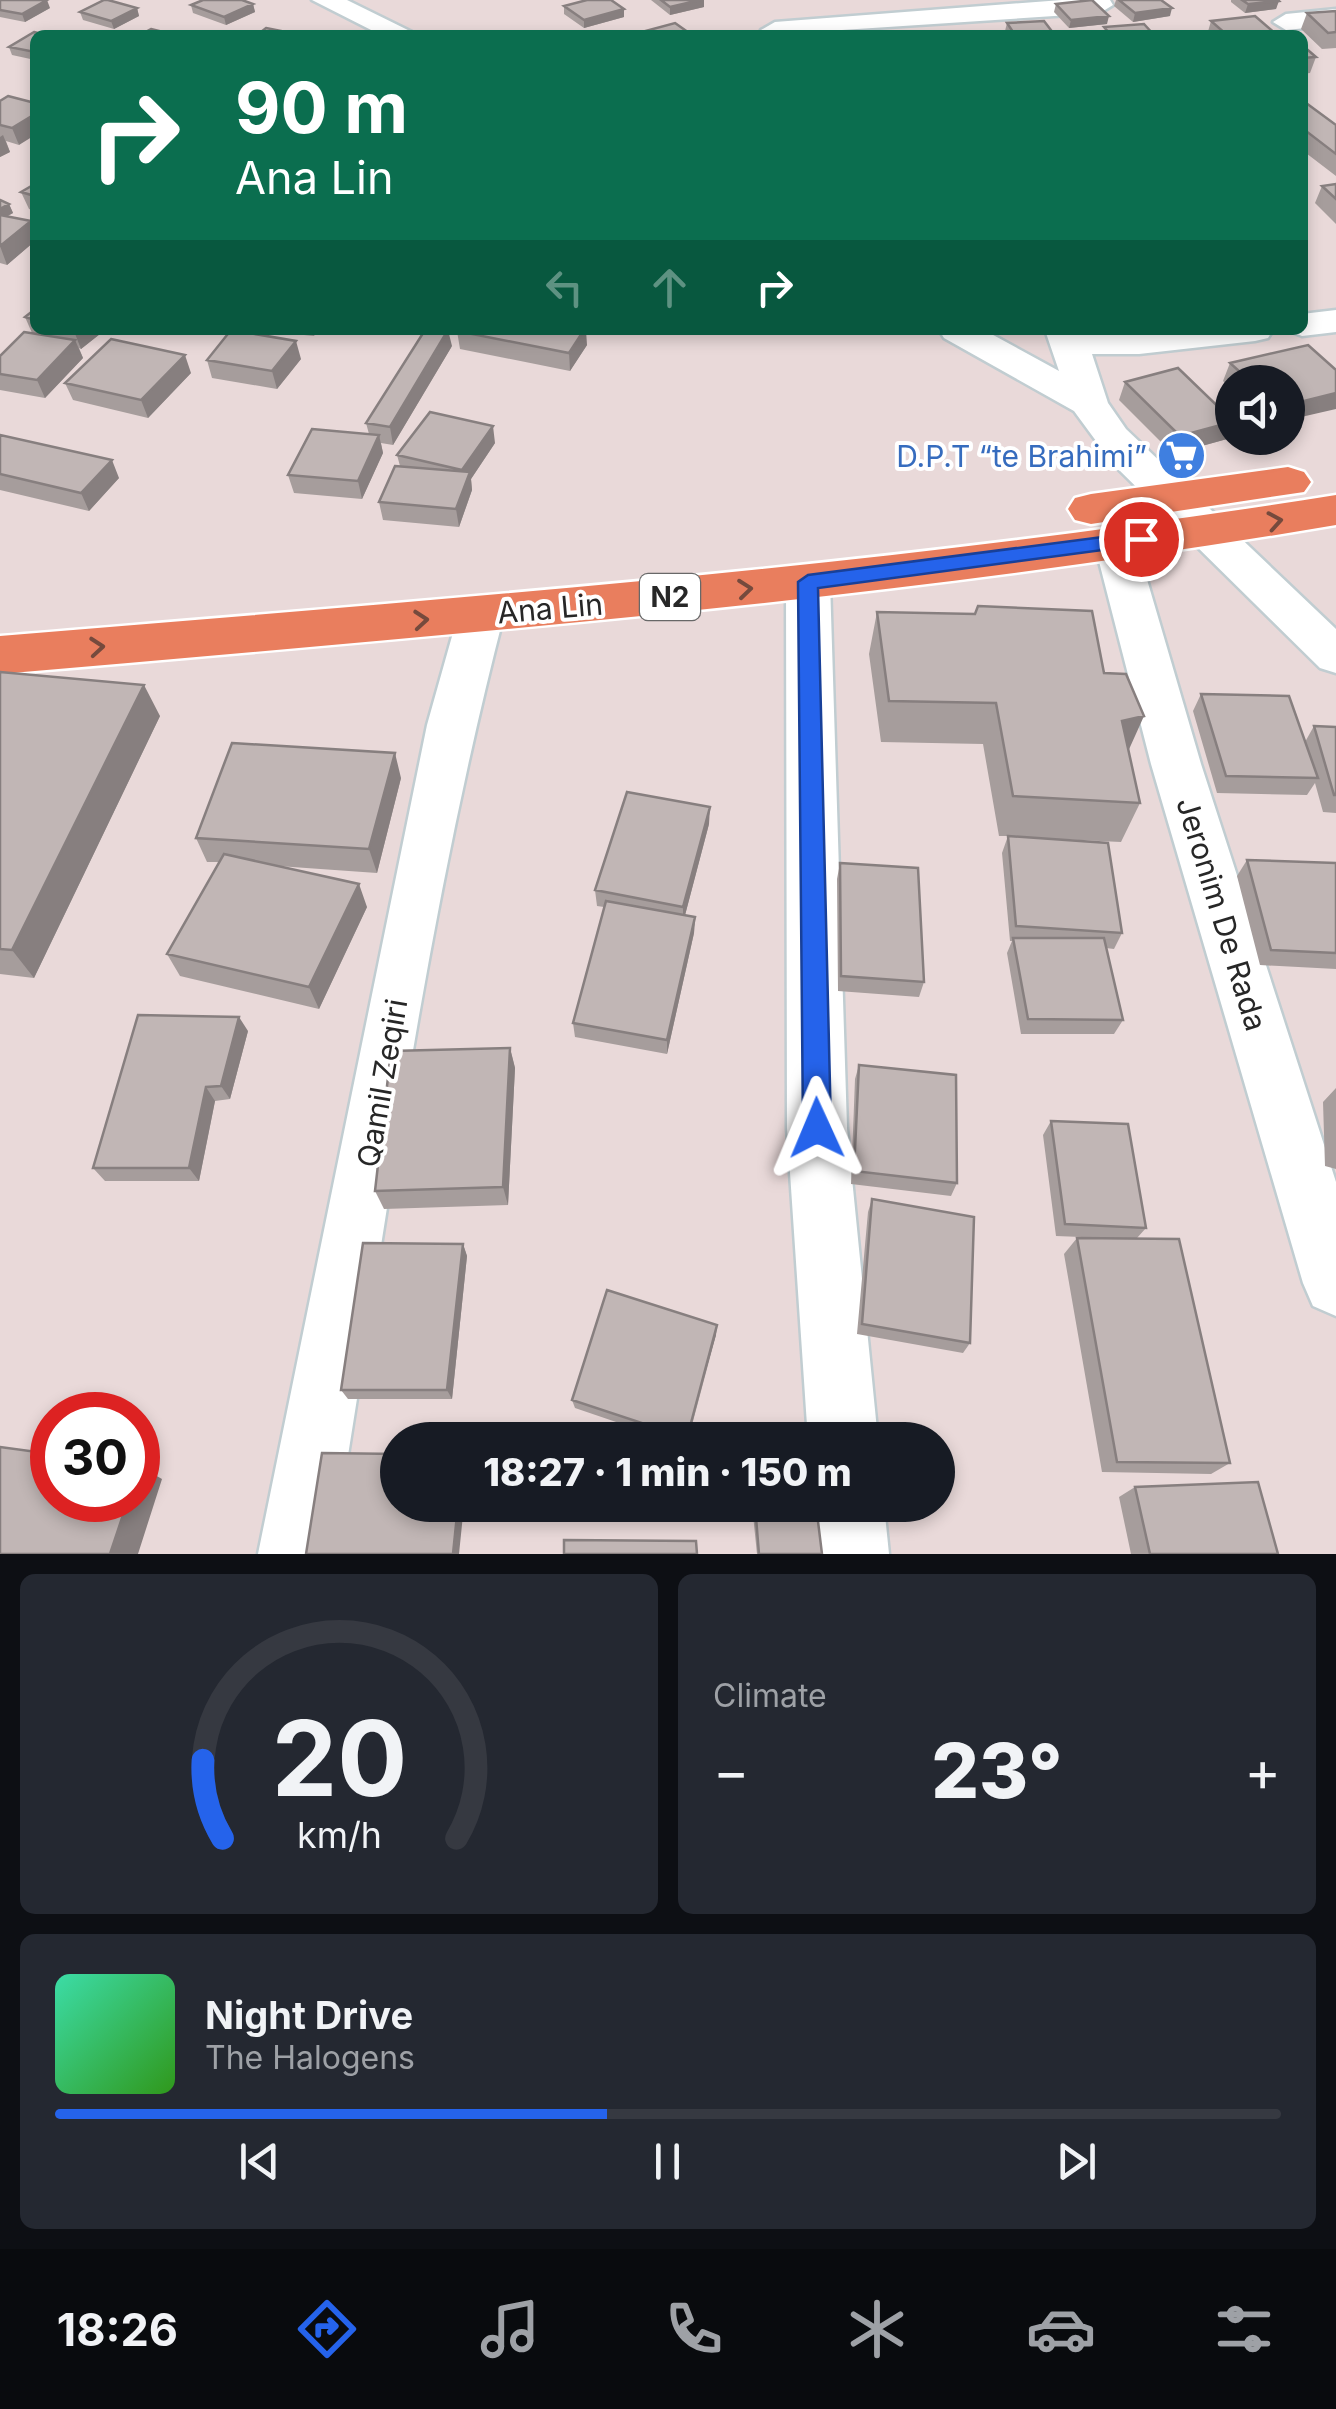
<!DOCTYPE html>
<meta charset="utf-8">
<style>
:root{--surface:#171b24;--page:#242831;--text:#f1f3f6;--muted:#9ea1a6;--line:#363941;--accent:#2563eb}
body{margin:0;font-family:Inter,sans-serif;background:var(--page);color:var(--text);height:100vh;display:flex;flex-direction:column;font-size:38px;white-space:nowrap}
*{box-sizing:border-box;margin:0}
p{font-size:32px;color:var(--muted)}
.icon{flex:none;width:55px;height:55px;fill:none;stroke:currentColor;stroke-width:2;stroke-linecap:round;stroke-linejoin:round}
.map{position:relative;height:1554px;overflow:hidden}
.details{display:flex;flex-direction:column;gap:20px;padding:20px;background:#0d0f14;flex:1}
.details>*{flex:none}
.hud{position:absolute;left:30px;top:30px;width:1278px;height:305px;border-radius:15px;box-shadow:0 5px 15px #0003;background:#0b6e4f;color:#fff;overflow:hidden}
.tools{position:absolute;left:1215px;top:365px;display:grid;gap:20px}
.tools a{display:grid;place-items:center;width:90px;height:90px;border-radius:50%;background:var(--surface);box-shadow:0 5px 15px #0003;font-size:50px}
.speed{position:absolute;left:30px;top:1392px;display:flex;gap:20px;font-size:50px;font-weight:700;text-align:center}
.speed>*{display:grid;place-content:center;width:130px;height:130px;border-radius:50%;background:var(--surface);box-shadow:0 5px 15px #0003;line-height:1}
.speed .limit{border:15px solid #d22;background:#fff;color:#111}
.pin{position:absolute;display:grid;place-items:center;width:85px;height:85px;color:#fff;margin:-42px;border:5px solid #fff;border-radius:50%;box-shadow:0 2px 10px #0007}
.me{position:absolute;width:110px;margin:-55px;rotate:359deg;stroke-linejoin:round;filter:drop-shadow(0 0 8px #0008)}
.turn{display:flex;align-items:center;gap:35px;height:210px;padding:0 40px;font-size:45px}
.turn .icon{width:130px;height:130px;stroke-width:2.5}
.turn b{display:block;font-size:70px;line-height:85px}
.lanes{display:flex;align-items:center;height:95px;padding:0 40px;background:#0003;justify-content:center;gap:50px;direction:ltr}
.lanes .off{opacity:.35}
.big{font-size:75px;font-weight:800;line-height:1.1}
.details .widget{flex:1;display:flex;flex-direction:column;justify-content:center;gap:15px;min-width:0;padding:0 35px;border-radius:15px;background:var(--page)}
.details .dial{align-items:center;gap:0}
.dial svg{height:260px;overflow:visible;fill:none;stroke:var(--line);stroke-width:7;stroke-linecap:round;text-anchor:middle}
.dial text{fill:var(--text);stroke:none}
.song{display:flex;align-items:center;gap:30px}
.cover{width:120px;height:120px;border-radius:15px;background:linear-gradient(135deg,hsl(160 70% 55%),hsl(110 70% 35%))}
.played{height:10px;border-radius:5px;background:linear-gradient(90deg,var(--accent) 45%,var(--line) 45%)}
.keys{display:flex;justify-content:space-around;direction:ltr}
.heat{display:flex;justify-content:space-between;align-items:center;font-size:55px;direction:ltr}
.details .tiles{flex:1;display:grid;gap:20px;grid-template-columns:1fr 1fr}
.widget:last-child{grid-column:span 2}
.trip{position:absolute;left:380px;top:1422px;width:575px;height:100px;border-radius:50px;background:var(--surface);box-shadow:0 5px 15px #0003;font-weight:800;line-height:100px;text-align:center}
.menu{display:flex;height:160px;justify-content:space-around;align-items:center;background:#090b0e;color:var(--muted)}
.menu .icon{width:70px;height:70px}
.menu .active{color:var(--accent)}
.menu b{font-size:45px;color:var(--text)}
.map>svg:first-child{display:block}
</style>
<div class="map">
<svg width="1336" height="1554" viewBox="0 0 1336 1554">
<rect width="100%" height="100%" fill="#e9d9d9"/>
<g fill="none" stroke-linecap="round" stroke-linejoin="round">
<defs>
<path id="street" d="M312 0H347L418 35H381Z
M1062 0H1110L1113 5 1100 13 765 35 761 30 775 22Z
M1336 9V25L1286 30 1273 22 1286 14Z
M1336 310V332L1302 336 1287 330H1302V314Z
M939 330H984L1059 371 1045 330H1273L1268 338 1255 341 1139 354H1092L1108 403 1126 429 1336 629V673L1320 668 1113 464 1074 411 944 338Z
M1115 528 1130 532 1136 542 1201 764 1336 1182V1316L1313 1306 1303 1283 1151 764 1094 542 1100 532Z
M808 567 824 571 830 582 847 1128 878 1440H808L787 1128 786 582 792 571Z
M481 599 497 604 504 615C424 922 384 1241 332 1554H258L427 725 458 615 465 604Z
M812 1505H884L889 1554H815Z"/>
<path id="primary" d="M1288 467 1304 472 1311 482 1304 492 1091 524 1075 520 1068 509 1075 498 1091 494Z
M1336 495V525C894 600 446 635 0 674V636C446 599 893 566 1336 495Z"/>
</defs>
<use href="#street" stroke="#c1cdd1" stroke-width="5"/>
<use href="#primary" stroke="#fff" stroke-width="5"/>
<use href="#street" fill="#fff" fill-rule="evenodd"/>
<use href="#primary" fill="#e97e5e" fill-rule="evenodd"/>
</g>
<path fill="#a69d9c" d="M0 0 50 8 25 22 0 17Z
M651 0H704V7L670 15Z
M1116 0H1161L1170 16 1133 22 1114 6Z
M1231 0H1278L1276 9 1245 13 1231 2Z
M253 4 255 12 226 25 193 13 191 5Z
M1056 4 1107 24 1069 28 1054 12Z
M564 6 624 17 584 28 564 14Z
M137 8 139 16 114 29 83 20 80 12Z
M1336 11V48L1322 49 1301 29 1307 13Z
M1211 21 1277 35H1207Z
M1007 23 1054 34 1061 35H1008L1005 31Z
M35 35V60L12 55 9 47Z
M1302 45 1316 57 1310 73 1302 74Z
M8 96 19 145 6 141 10 152 0 157V101Z
M1302 100 1336 125V176L1302 150Z
M35 184V211L29 209 21 192Z
M1336 184V224L1315 203 1322 186Z
M0 200 9 204 13 213 6 217 31 221 35 232V241L7 265 0 263Z
M35 309V330H105L81 349 79 348 83 358 45 398 0 390V356L32 333 25 317Z
M254 330H318L314 336Z
M457 331 587 345 570 371 460 349Z
M452 346 393 445 381 443 383 453 362 499 294 493 288 475 369 434 366 423Z
M301 359 277 389 212 378 207 360Z
M1230 363 1288 382H1232V390L1223 381Z
M191 373 148 418 73 400 65 383Z
M1125 382 1232 420V426L1227 439 1173 454 1119 400Z
M0 435 119 478 89 511 0 490Z
M495 443 471 479 472 490 459 527 383 520 379 502 400 466 397 455Z
M877 612 1104 673 1129 751 1140 803 1121 842 1016 837 1122 933 1114 949 1106 948 1123 1020 1114 1034H1021L1007 953 1012 941H1010L1002 853 1008 836H999L983 744 881 742 869 654Z
M0 672 160 716 34 978 0 974Z
M1201 694 1305 742 1314 726 1336 727V813L1323 812 1315 783 1307 795 1217 793 1193 711Z
M401 778 377 873 278 866 367 907 319 1009 180 976 167 954 219 862H207L196 838Z
M709 824 685 915 695 917 694 933 667 1054 575 1037 573 1023 604 907 597 906 595 890Z
M1247 860 1336 863V969L1260 965 1237 876Z
M840 863 924 982 919 997 838 991 837 879Z
M248 1031 230 1099 215 1101 199 1181H105L93 1168Z
M510 1048 515 1068 508 1205 384 1209 375 1191Z
M859 1065 957 1183 951 1196 851 1184 855 1079Z
M1336 1088V1169L1325 1166 1323 1102Z
M1051 1121 1146 1228 1137 1238 1230 1463 1211 1474 1102 1472 1064 1254 1077 1238H1107L1056 1236 1043 1135Z
M872 1199 970 1343 963 1353 857 1334 868 1212Z
M463 1244 467 1256 452 1399H348L341 1390Z
M716 1335 688 1440H669L575 1408 572 1400Z
M1135 1487 1278 1554H1131L1119 1497Z
M752 1505H816L822 1554H757Z"/>
<path fill="#877f7f" d="M47 0 50 8 25 22 22 14Z
M700 0H704V7L670 15V7Z
M1279 1 1276 9 1245 13 1248 4Z
M253 4 255 12 226 25 224 17Z
M137 8 139 16 114 29 111 21Z
M1172 8 1170 16 1133 22 1135 13Z
M624 9V17L584 28V20Z
M1109 16 1107 24 1069 28 1071 20Z
M35 114V135L19 145 12 128Z
M3 135 10 152 0 157V137Z
M9 204 13 213 0 220V209Z
M31 221 35 232V241L7 265 0 246Z
M76 330H105L81 349 74 331Z
M448 330 452 346 393 445 390 427Z
M584 330H586L587 345 570 371 569 353Z
M75 340 83 358 45 398 37 380Z
M296 341 301 359 277 389 272 371Z
M185 355 191 373 148 418 141 400Z
M1336 393V409L1288 420V405Z
M1232 422 1227 439 1173 454 1180 436Z
M493 426 495 443 471 479 472 490 459 527 456 509 462 470Z
M379 435 383 453 362 499 358 481Z
M112 460 119 478 89 511 81 493Z
M144 685 160 716 34 978 12 950Z
M1144 716 1126 756 1122 721Z
M395 753 401 778 377 873 369 849Z
M710 807 709 824 683 923V907Z
M359 884 367 907 319 1009 309 987Z
M695 917 694 933 667 1054V1040Z
M239 1017 248 1031 230 1099 221 1086Z
M510 1048 515 1068 508 1205 503 1187Z
M206 1087 215 1101 199 1181 189 1168Z
M463 1244 467 1256 452 1399 447 1390Z
M717 1325 716 1335 686 1440 687 1438Z
M139 1466 162 1479 138 1554H110L128 1500H138V1471Z
M458 1505H464L459 1554H453Z"/>
<path fill="#c1b6b5" stroke="#877f7f" stroke-width="2.5" d="M0 0H47L22 14 0 10Z
M104 0H108L137 8 111 21 80 12Z
M203 0H242L253 4 224 17 191 5Z
M587 0H611L624 9 584 20 564 6Z
M661 0H700L670 7Z
M1092 0 1109 16 1071 20 1056 4Z
M1119 0H1161L1172 8 1135 13Z
M1242 0H1278L1279 1 1248 4Z
M1336 11V32L1328 33 1307 13Z
M1255 16 1277 35H1227L1211 21Z
M1044 21 1054 34 1015 35 1007 23Z
M675 23 692 35H641L638 33Z
M1144 24 1154 35H1111L1104 27Z
M266 28 301 35H257Z
M151 29 175 35H140Z
M34 32 46 35H35V52L9 47Z
M1302 45 1316 57 1302 58Z
M8 96 35 103V114L12 128 0 125V101Z
M1302 100 1336 125V154L1302 128Z
M35 184V196L21 192Z
M1336 184V199L1322 186Z
M0 200 9 204 0 209Z
M0 215 31 221 0 246Z
M35 309V320L25 317Z
M231 330 296 341 272 371 207 360Z
M425 330H448L390 427 366 423Z
M458 330H584L569 353 457 331Z
M24 332 75 340 37 380 0 374V356Z
M111 339 185 355 141 400 65 383Z
M1308 345 1336 370V393L1288 405V382H1251L1230 363Z
M1178 368 1232 420V422L1180 436 1125 382Z
M430 412 493 426 462 470 397 455Z
M312 429 379 435 358 481 288 475Z
M0 435 112 460 81 493 0 474Z
M395 466 470 472 456 509 379 502Z
M978 606 1092 611 1104 673 1126 674 1144 716 1122 721 1140 803 1013 796 996 703 889 701 877 612 975 614Z
M0 672 144 685 12 950 0 949Z
M1201 694 1289 696 1318 778 1226 776Z
M1314 726 1336 727V795H1334Z
M232 743 395 753 369 849 196 838Z
M627 792 710 807 683 907 595 890Z
M1008 836 1108 843 1122 933 1016 926Z
M224 854 359 884 309 987 167 954Z
M1247 860 1336 863V953L1271 950Z
M840 863 918 868 924 982 841 976Z
M606 901 695 917 667 1040 573 1023Z
M1013 938H1104L1123 1020 1028 1019Z
M138 1015 239 1017 221 1086 206 1087 189 1168H93Z
M510 1048 503 1187 375 1191 391 1051Z
M859 1065 956 1075 957 1183 854 1171Z
M1051 1121 1128 1124 1146 1228 1065 1224Z
M872 1199 974 1217 970 1343 862 1324Z
M1077 1238 1179 1239 1230 1463 1117 1462Z
M363 1243 463 1244 447 1390H341Z
M607 1290 717 1325 687 1438 572 1400Z
M0 1447 52 1454V1500H128L110 1554H0Z
M322 1453 398 1454V1505H458L453 1554H306Z
M1258 1482 1278 1554H1150L1135 1487Z
M755 1505H816L822 1554H759Z
M564 1540 696 1541 697 1554H564Z"/>
<defs><path id="oneway-chevron" d="M-2-3.5L2.5 0L-2 3.5" fill="none" stroke-width="1.6" stroke-linecap="round" stroke-linejoin="round" transform="scale(2.5)"/></defs>
<g stroke="#754a3d">
<use href="#oneway-chevron" transform="translate(1275 521) rotate(-10)"/>
<use href="#oneway-chevron" transform="translate(745 589) rotate(-6)"/>
<use href="#oneway-chevron" transform="translate(421 620) rotate(-5)"/>
<use href="#oneway-chevron" transform="translate(97 647) rotate(-5)"/>
</g>
<path fill="#2563eb" stroke="#184099" stroke-width="2.5" d="M1141 532 1148 534V544L818 588 831 1128 827 1138 817 1141 807 1138 803 1128 798 582 808 575Z"/>
<defs>
<symbol id="supermarket-disc" viewBox="-11 -11 22 22"><circle r="9.5" fill="#3f7fe0" stroke="#fff"/><path d="M-6-5.5h2.5l.6 2H6L4.5 2H-2.5L-4.4-4H-6ZM-1.5 3.2a1.3 1.3 0 1 0 .1 0ZM3 3.2a1.3 1.3 0 1 0 .1 0Z" fill="#fff"/></symbol>
</defs>
<g fill-rule="evenodd">
<use href="#supermarket-disc" x="1154" y="428" width="55" height="55"/>
</g>
<g text-anchor="middle" dominant-baseline="central" stroke-width="8" stroke-linejoin="round" paint-order="stroke">
<rect fill="#fff" stroke="#686868" stroke-width="2.5" x="640" y="574" width="60" height="46" rx="8"/>
<g font-size="28" font-weight="bold" fill="#272727">
<text x="670" y="597">N2</text>
</g>
<g font-size="30" fill="#366cbe" stroke="#fff" text-anchor="end">
<text x="1147" y="456">D.P.T “te Brahimi”</text>
</g>
<g font-size="30" fill="#272727" stroke="#fff">
<text transform="translate(550 608) rotate(-5)">Ana Lin</text>
<text transform="translate(1222 914) rotate(73)">Jeronim De Rada</text>
<text transform="translate(382 1083) rotate(-80)">Qamil Zeqiri</text>
</g>
</g>
</svg>
<div class="tools">
<a><svg class="icon" aria-label="sound" viewBox="0 0 24 24"><path d="M4 9h4l5-4v14l-5-4H4zM17 9q2 3 0 6"/></svg></a>
</div>
<div class="speed"><div class="limit">30</div></div>
<div class="pin" style="left:1141px;top:539px;background:#d93025"><svg class="icon" aria-label="arrive" viewBox="0 0 24 24"><path d="M6 21V4h12l-3 4 3 4H6"/></svg></div>
<svg class="me" style="left:817px;top:1128px" viewBox="-20 -20 40 40"><path d="M0-17L14 15 0 8-14 15z" fill="#2563eb" stroke="#fff" stroke-width="4"/></svg>
<div class="trip">18:27 · 1 min · 150 m</div>
<div class="hud">
<div class="turn"><svg class="icon" aria-label="right" viewBox="0 0 24 24"><path d="M7 20v-9h11M14 6l5 5-5 5"/></svg><div><b>90 m</b>Ana Lin</div></div>
<div class="lanes"><svg class="icon off" aria-label="left" viewBox="0 0 24 24"><path d="M17 20v-9H6M10 6l-5 5 5 5"/></svg><svg class="icon off" aria-label="ahead" viewBox="0 0 24 24"><path d="M12 20V5M6 11l6-6 6 6"/></svg><svg class="icon" aria-label="right" viewBox="0 0 24 24"><path d="M7 20v-9h11M14 6l5 5-5 5"/></svg></div>
</div>
</div>
<section class="details">
<div class="tiles">
<div class="widget dial"><svg viewBox="0 0 100 80">
<path d="M14 69A42 42 0 1 1 86 69"/>
<path d="M14 69A42 42 0 0 1 8 45" stroke="#2563eb"/>
<text x="50" y="56" font-size="32" font-weight="700">20</text>
<text x="50" y="72" font-size="11">km/h</text>
</svg></div>
<div class="widget"><p>Climate</p>
<div class="heat"><a>−</a><b class="big">23°</b><a>+</a></div>
</div>
<div class="widget">
<div class="song"><i class="cover"></i><div><b>Night Drive</b><p>The Halogens</p></div></div>
<div class="played"></div>
<div class="keys"><svg class="icon" aria-label="previous" viewBox="0 0 24 24"><path d="M18 5L8 12l10 7zM5 5v14"/></svg><svg class="icon" aria-label="pause" viewBox="0 0 24 24"><path d="M8 5v14M16 5v14"/></svg><svg class="icon" aria-label="next" viewBox="0 0 24 24"><path d="M6 5l10 7-10 7zM19 5v14"/></svg></div>
</div>
</div>
</section>
<nav class="menu">
<b>18:26</b>
<svg class="icon active" aria-label="directions" viewBox="0 0 24 24"><path d="M12 3l9 9-9 9-9-9zM9 14v-3h6M13 9l2 2-2 2"/></svg>
<svg class="icon" aria-label="music" viewBox="0 0 24 24"><path d="M9 18V5l10-2v13"/><circle cx="6" cy="18" r="3"/><circle cx="16" cy="16" r="3"/></svg>
<svg class="icon" aria-label="phone" viewBox="0 0 24 24"><path d="M5 4h4l2 5-3 2q2 4 5 5l2-3 5 2v4C11 20 4 13 5 4z"/></svg>
<svg class="icon" aria-label="climate" viewBox="0 0 24 24"><path d="M12 3v18M4 7l16 10M4 17L20 7"/></svg>
<svg class="icon" aria-label="car" viewBox="0 0 24 24"><path d="M5 17H2v-5l4-1 3-4h7l3 4 3 1v5h-3M9 17h6M6 11h13"/><circle cx="7" cy="17" r="2"/><circle cx="17" cy="17" r="2"/></svg>
<svg class="icon" aria-label="filters" viewBox="0 0 24 24"><path d="M4 7h16M4 17h16"/><circle cx="9" cy="7" r="2"/><circle cx="15" cy="17" r="2"/></svg>
</nav>
